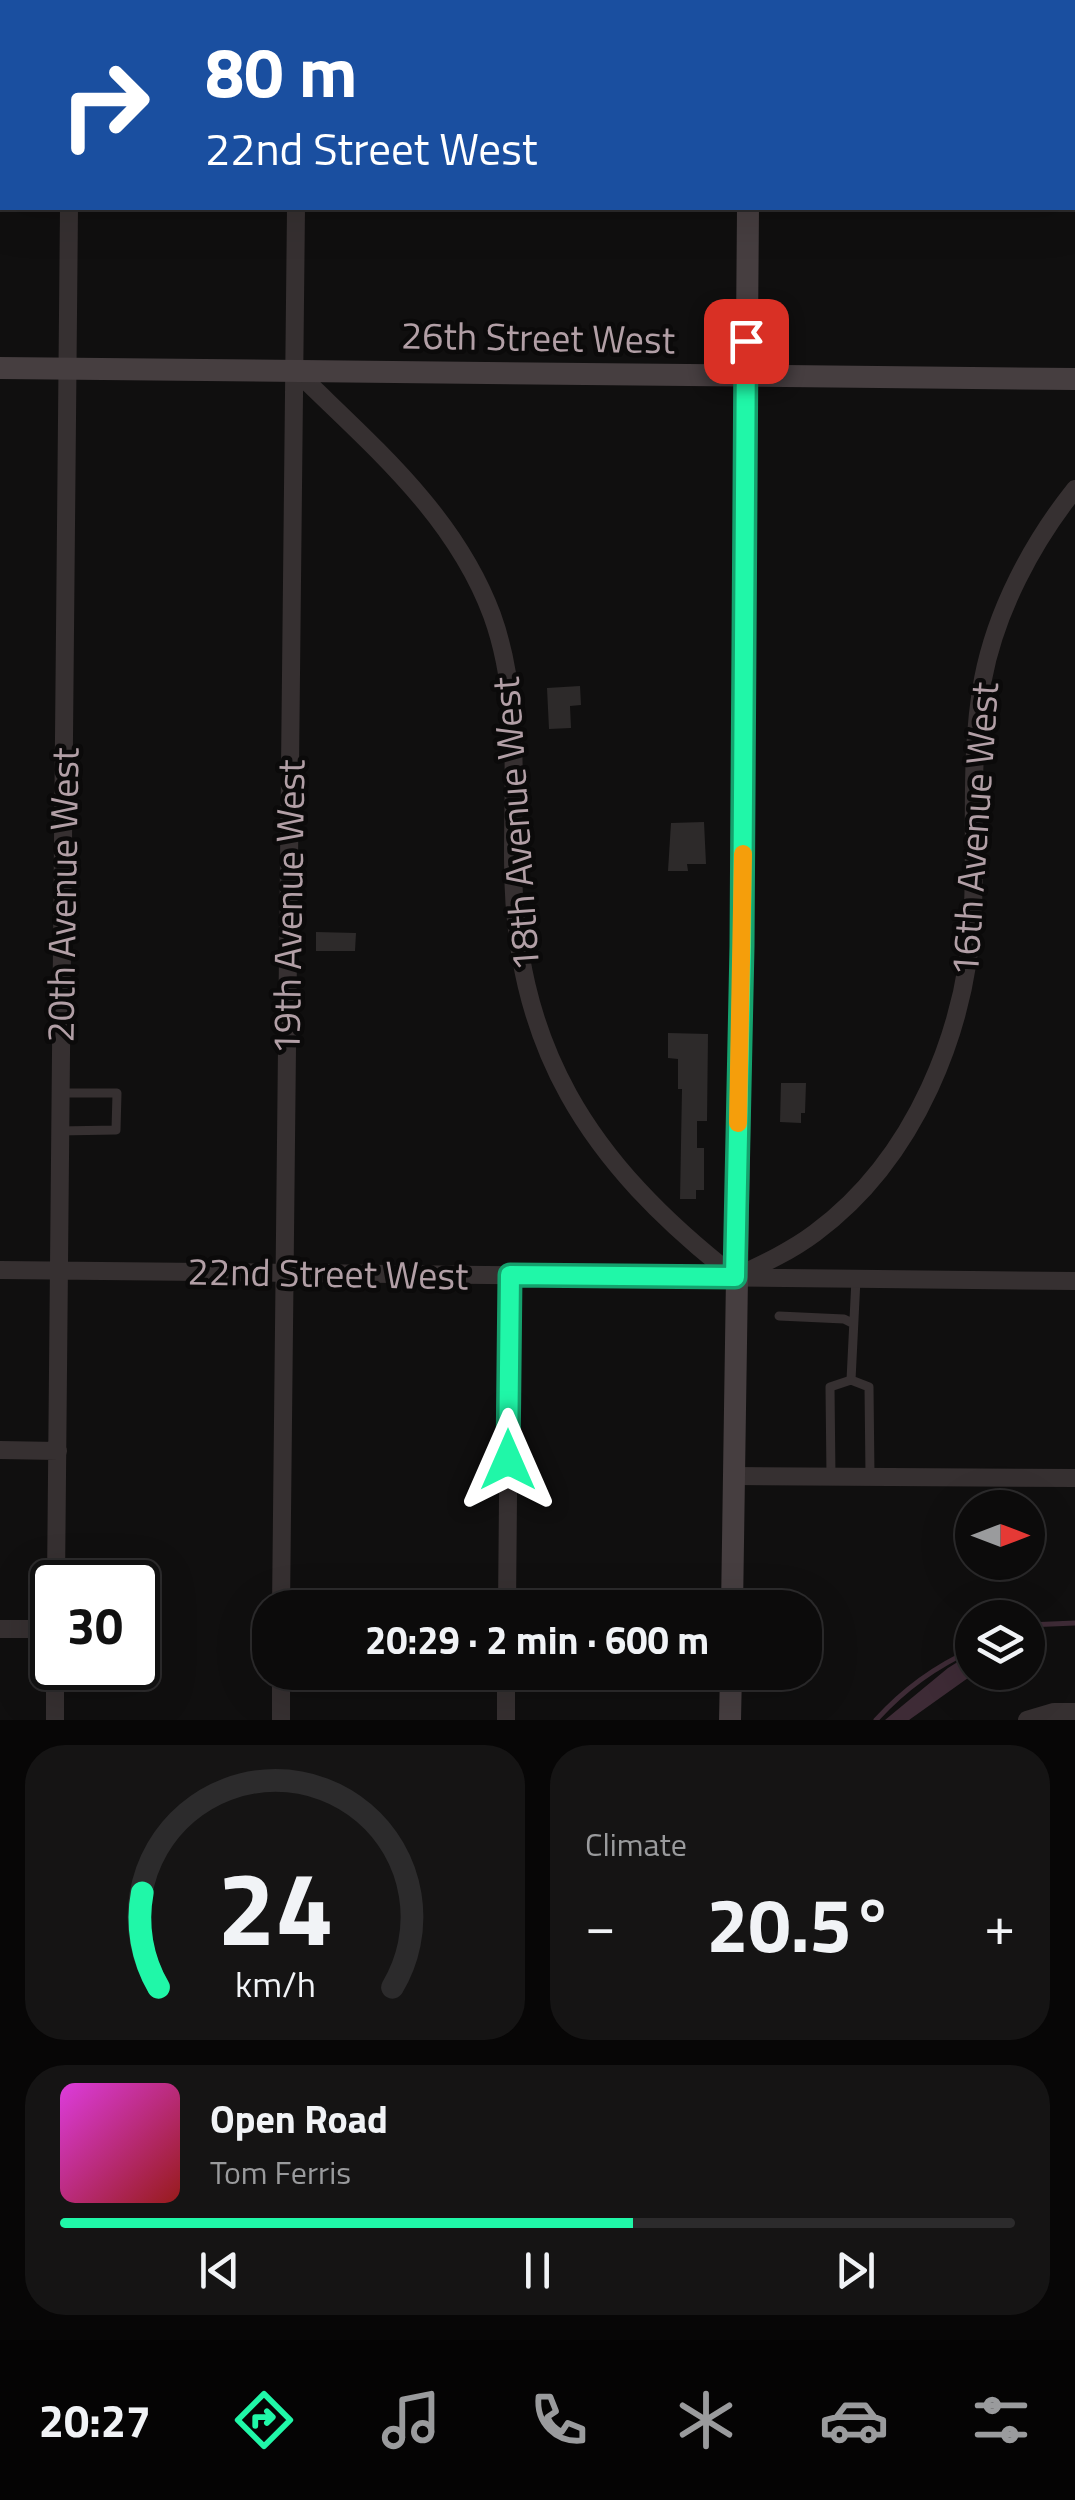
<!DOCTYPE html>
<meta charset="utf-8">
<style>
:root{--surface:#0c0b0b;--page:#151414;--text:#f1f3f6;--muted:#9a9b9d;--line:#2c2b2c;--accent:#20f7a8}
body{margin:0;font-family:"Titillium Web",sans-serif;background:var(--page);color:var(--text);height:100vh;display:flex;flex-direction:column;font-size:38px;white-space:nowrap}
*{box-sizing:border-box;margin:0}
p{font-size:32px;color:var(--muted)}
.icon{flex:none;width:55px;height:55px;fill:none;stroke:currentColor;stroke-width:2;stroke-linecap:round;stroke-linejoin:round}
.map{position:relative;height:1720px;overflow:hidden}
.drawer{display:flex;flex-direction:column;gap:25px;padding:25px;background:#070606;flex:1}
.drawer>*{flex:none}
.hud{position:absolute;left:0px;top:0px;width:1075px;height:210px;box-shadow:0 10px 40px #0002,0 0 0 2px var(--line);background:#1a4fa0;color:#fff;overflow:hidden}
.needle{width:65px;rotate:90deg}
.controls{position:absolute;left:955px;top:1490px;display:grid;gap:20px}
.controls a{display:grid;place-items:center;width:90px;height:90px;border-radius:50%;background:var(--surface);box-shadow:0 10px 40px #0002,0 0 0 2px var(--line);font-size:50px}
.speed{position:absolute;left:30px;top:1560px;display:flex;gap:20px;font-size:50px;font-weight:700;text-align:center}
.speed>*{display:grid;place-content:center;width:130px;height:130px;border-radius:50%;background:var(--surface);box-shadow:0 10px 40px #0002,0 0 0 2px var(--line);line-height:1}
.speed .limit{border:5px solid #111;border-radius:15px;background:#fff;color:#111}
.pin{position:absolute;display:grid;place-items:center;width:85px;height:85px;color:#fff;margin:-42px;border-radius:20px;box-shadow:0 5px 15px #0006}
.me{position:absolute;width:110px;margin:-55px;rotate:0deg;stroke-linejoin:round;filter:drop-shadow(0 0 8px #0008)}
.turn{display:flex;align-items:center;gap:35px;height:210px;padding:0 40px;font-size:45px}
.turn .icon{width:130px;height:130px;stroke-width:2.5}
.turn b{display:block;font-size:70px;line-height:85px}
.big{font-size:75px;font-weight:700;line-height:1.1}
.drawer .card{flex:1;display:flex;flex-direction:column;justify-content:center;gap:15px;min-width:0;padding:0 35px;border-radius:40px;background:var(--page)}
.drawer .dial{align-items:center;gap:0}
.dial svg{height:260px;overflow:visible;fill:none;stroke:var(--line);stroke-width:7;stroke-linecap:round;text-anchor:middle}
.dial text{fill:var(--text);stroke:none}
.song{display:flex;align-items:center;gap:30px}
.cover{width:120px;height:120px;border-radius:15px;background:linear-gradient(135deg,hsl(300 70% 55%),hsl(0 70% 35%))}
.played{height:10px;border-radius:5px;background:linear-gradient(90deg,var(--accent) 60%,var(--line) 60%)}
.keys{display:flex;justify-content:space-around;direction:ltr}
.heat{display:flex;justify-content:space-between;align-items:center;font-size:55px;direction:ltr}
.drawer .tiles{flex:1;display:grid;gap:25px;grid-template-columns:1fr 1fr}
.card:last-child{grid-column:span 2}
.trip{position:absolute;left:252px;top:1590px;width:570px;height:100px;border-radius:40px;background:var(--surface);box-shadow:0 10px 40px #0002,0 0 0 2px var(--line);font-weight:700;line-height:100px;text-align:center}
.dock{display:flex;height:160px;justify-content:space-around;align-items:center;background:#050404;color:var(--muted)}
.dock .icon{width:70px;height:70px}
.dock .active{color:var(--accent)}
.dock b{font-size:45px;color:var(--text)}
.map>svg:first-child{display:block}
</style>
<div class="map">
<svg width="1075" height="1720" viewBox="0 0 1075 1720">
<rect width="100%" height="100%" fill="#100f0f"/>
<path fill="#3e2b36" d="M972 1653V1672L975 1673 909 1720H885L948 1668Z"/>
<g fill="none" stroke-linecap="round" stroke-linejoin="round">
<path stroke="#3e2b36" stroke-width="5" d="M1028 1625 1075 1623
M876 1720C904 1689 934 1667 972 1650"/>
</g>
<path fill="#2d2a2a" d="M580 686 581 705 570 706 571 728 549 729 547 688Z
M704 822 706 864H687L688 871H668L671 823Z
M316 932 356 933 355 951H316Z
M668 1033 708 1034 707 1121H697V1148H704V1190H696V1199H680L682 1089H678V1059L668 1058Z
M781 1083H806L805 1113H801V1123L780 1122Z"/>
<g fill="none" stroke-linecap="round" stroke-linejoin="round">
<path stroke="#363031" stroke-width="9" d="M59 1131 116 1130 117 1093H60
M779 1316 844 1319 852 1323
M851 1380 856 1279
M831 1477 830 1387 851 1380 869 1387 870 1476"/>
<path stroke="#363031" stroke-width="18" d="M70 2V0
M299 2V0
M0 139H2
M1072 150H1075
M295 370C370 444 454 513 492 615 520 692 513 774 513 855 512 1046 588 1162 735 1277 763 1264 791 1251 815 1233 915 1159 968 1029 973 907 976 831 969 755 983 679 996 611 1032 543 1075 489
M0 1270 1075 1281
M0 1450 58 1451
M735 1476 1075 1478
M56 1582 69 208
M281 1608 296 208
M507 1608 510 1275
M0 1629H52
M55 1668V1720
M281 1720V1672
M506 1720V1672
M1027 1720 1054 1712H1075"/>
<path stroke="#463e40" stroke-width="22" d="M751 2V0
M0 368 1075 379
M732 1608 742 946 748 208
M730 1720 731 1672"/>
</g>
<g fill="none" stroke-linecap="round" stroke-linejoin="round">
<defs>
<path id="route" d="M508 1460 510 1275 735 1277 742 946 746 341"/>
</defs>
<use href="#route" stroke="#15a16d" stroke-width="25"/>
<use href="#route" stroke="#20f7a8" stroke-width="18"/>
<path stroke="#f59e0b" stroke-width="18" d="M738 1123 743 854"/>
</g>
<g text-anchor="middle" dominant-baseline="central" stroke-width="9" stroke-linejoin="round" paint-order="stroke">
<g font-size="38" fill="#b29fa6" stroke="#0b0a0a">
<text transform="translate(538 337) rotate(1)">26th Street West</text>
<text transform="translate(515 824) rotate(-94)">18th Avenue West</text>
<text transform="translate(974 829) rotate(-86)">16th Avenue West</text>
<text transform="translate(62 895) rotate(-89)">20th Avenue West</text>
<text transform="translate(288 907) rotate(-89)">19th Avenue West</text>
<text transform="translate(328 1273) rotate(1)">22nd Street West</text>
</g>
</g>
</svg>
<div class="controls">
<a><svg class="needle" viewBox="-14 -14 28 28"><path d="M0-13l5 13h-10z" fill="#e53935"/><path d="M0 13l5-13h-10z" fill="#9a9b9d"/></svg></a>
<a><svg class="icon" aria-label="layers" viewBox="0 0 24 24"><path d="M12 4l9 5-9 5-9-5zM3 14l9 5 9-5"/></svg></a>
</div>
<div class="speed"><div class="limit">30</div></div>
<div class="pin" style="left:746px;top:341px;background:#d93025"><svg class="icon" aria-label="arrive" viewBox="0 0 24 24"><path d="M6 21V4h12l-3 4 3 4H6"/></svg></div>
<svg class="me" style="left:508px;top:1460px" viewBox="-20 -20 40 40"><path d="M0-17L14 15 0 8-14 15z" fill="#20f7a8" stroke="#fff" stroke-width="4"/></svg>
<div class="trip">20:29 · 2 min · 600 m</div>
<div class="hud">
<div class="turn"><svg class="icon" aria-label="right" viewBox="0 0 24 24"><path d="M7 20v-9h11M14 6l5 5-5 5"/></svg><div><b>80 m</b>22nd Street West</div></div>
</div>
</div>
<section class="drawer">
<div class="tiles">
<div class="card dial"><svg viewBox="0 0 100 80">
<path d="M14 69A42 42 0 1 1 86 69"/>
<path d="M14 69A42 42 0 0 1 9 40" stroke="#20f7a8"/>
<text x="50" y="56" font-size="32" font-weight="700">24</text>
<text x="50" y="72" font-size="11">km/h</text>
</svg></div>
<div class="card"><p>Climate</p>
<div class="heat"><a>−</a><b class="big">20.5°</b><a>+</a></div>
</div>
<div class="card">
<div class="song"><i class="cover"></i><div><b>Open Road</b><p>Tom Ferris</p></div></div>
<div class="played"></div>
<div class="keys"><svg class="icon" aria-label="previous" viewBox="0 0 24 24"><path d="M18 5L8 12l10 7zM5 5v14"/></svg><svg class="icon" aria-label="pause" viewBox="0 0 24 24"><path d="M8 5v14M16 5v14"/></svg><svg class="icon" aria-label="next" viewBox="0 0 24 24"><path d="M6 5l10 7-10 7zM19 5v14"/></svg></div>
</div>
</div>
</section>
<nav class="dock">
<b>20:27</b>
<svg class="icon active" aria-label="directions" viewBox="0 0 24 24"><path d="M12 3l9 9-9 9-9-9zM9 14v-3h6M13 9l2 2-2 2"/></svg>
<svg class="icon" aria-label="music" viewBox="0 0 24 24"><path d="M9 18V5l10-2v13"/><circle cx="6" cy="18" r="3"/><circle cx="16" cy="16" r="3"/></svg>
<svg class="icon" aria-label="phone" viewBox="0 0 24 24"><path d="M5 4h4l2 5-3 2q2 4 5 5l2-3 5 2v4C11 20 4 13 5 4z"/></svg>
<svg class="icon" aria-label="climate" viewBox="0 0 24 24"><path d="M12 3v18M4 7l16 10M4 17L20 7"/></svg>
<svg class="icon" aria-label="car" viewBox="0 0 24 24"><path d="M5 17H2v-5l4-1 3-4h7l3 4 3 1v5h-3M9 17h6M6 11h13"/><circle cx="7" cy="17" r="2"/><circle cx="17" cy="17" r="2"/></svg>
<svg class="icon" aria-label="filters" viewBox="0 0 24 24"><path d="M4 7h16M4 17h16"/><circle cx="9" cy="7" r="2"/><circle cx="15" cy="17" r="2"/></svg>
</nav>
